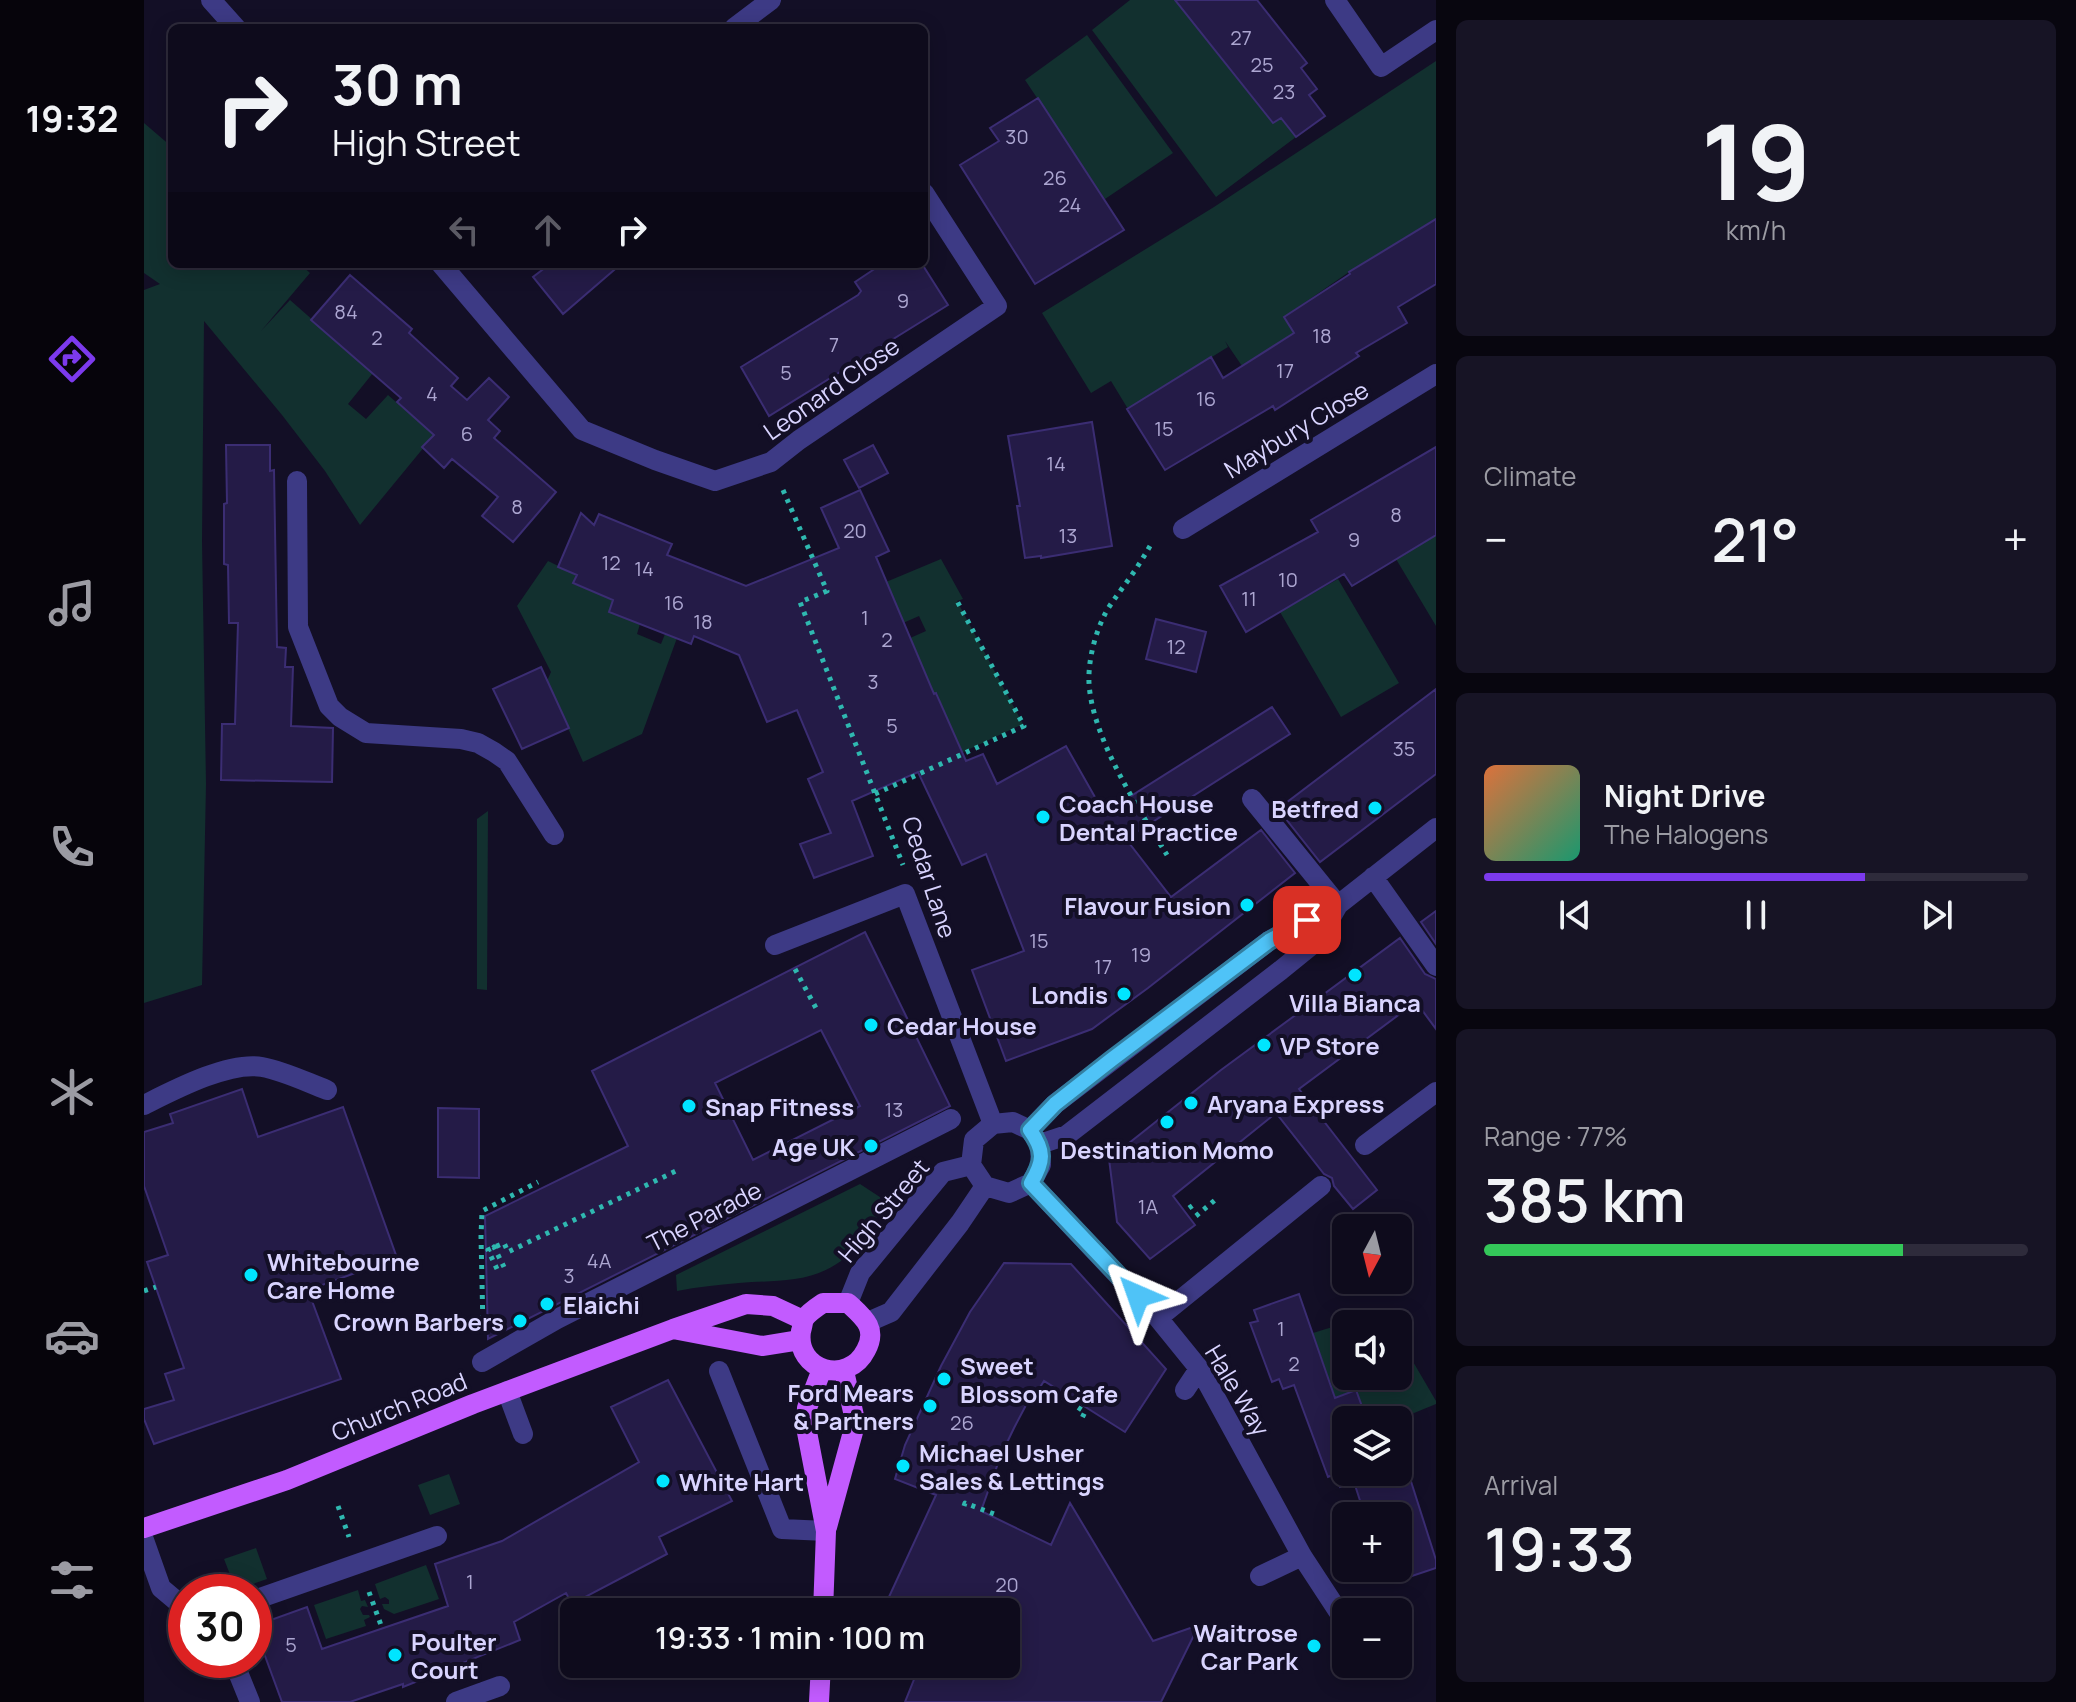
<!DOCTYPE html>
<meta charset="utf-8">
<style>
:root{--surface:#0e0b1c;--page:#171425;--text:#f1f3f6;--muted:#9b9ba3;--line:#2e2b3b;--accent:#7c3aed}
body{margin:0;font-family:Manrope,sans-serif;background:var(--page);color:var(--text);height:100vh;display:flex;flex-direction:column;font-size:30px;white-space:nowrap}
*{box-sizing:border-box;margin:0}
p{font-size:26px;color:var(--muted)}
.icon{flex:none;width:44px;height:44px;fill:none;stroke:currentColor;stroke-width:2;stroke-linecap:round;stroke-linejoin:round}
.map{position:relative;flex:1;overflow:hidden}
.details{display:flex;flex-direction:column;gap:20px;padding:20px;background:#08060f;width:640px}
.details>*{flex:none}
.guide{position:absolute;left:24px;top:24px;width:760px;height:244px;border-radius:12px;box-shadow:0 4px 20px #0003,0 0 0 2px var(--line);background:#0e0b1c;color:var(--text);overflow:hidden}
.needle{width:52px;rotate:187deg}
.tools{position:absolute;left:1188px;top:1214px;display:grid;gap:16px}
.tools a{display:grid;place-items:center;width:80px;height:80px;border-radius:12px;background:var(--surface);box-shadow:0 4px 20px #0003,0 0 0 2px var(--line);font-size:40px}
.speed{position:absolute;left:24px;top:1574px;display:flex;gap:16px;font-size:40px;font-weight:700;text-align:center}
.speed>*{display:grid;place-content:center;width:104px;height:104px;border-radius:50%;background:var(--surface);box-shadow:0 4px 20px #0003,0 0 0 2px var(--line);line-height:1}
.speed .limit{border:12px solid #d22;background:#fff;color:#111}
.pin{position:absolute;display:grid;place-items:center;width:68px;height:68px;color:#fff;margin:-34px;border-radius:16px;box-shadow:0 4px 12px #0006}
.me{position:absolute;width:88px;margin:-44px;rotate:317deg;stroke-linejoin:round;filter:drop-shadow(0 0 6px #0008)}
.turn{display:flex;align-items:center;gap:28px;height:168px;padding:0 32px;font-size:36px}
.turn .icon{width:104px;height:104px;stroke-width:2.5}
.turn b{display:block;font-size:56px;line-height:68px}
.lanes{display:flex;align-items:center;height:76px;padding:0 32px;background:#0003;justify-content:center;gap:40px;direction:ltr}
.lanes .off{opacity:.35}
.big{font-size:60px;font-weight:600;line-height:1.1}
.details .card{flex:1;display:flex;flex-direction:column;justify-content:center;gap:12px;min-width:0;padding:0 28px;border-radius:12px;background:var(--page)}
.details .dial{align-items:center;gap:0}
.dial b{font-size:104px;line-height:1}
.song{display:flex;align-items:center;gap:24px}
.cover{width:96px;height:96px;border-radius:12px;background:linear-gradient(135deg,hsl(20 70% 55%),hsl(160 70% 35%))}
.played{height:8px;border-radius:4px;background:linear-gradient(90deg,var(--accent) 70%,var(--line) 70%)}
.keys{display:flex;justify-content:space-around;direction:ltr}
.heat{display:flex;justify-content:space-between;align-items:center;font-size:44px;direction:ltr}
.charge{height:12px;border-radius:6px;background:linear-gradient(90deg,#34c759 77%,var(--line) 0)}
.trip{position:absolute;left:416px;top:1598px;width:460px;height:80px;border-radius:12px;background:var(--surface);box-shadow:0 4px 20px #0003,0 0 0 2px var(--line);font-weight:600;line-height:80px;text-align:center}
main{display:flex;flex:1;min-height:0}
.tabs{display:flex;flex-direction:column;width:144px;justify-content:space-around;align-items:center;background:#06040b;color:var(--muted)}
.tabs .icon{width:56px;height:56px}
.tabs .active{color:var(--accent)}
.tabs b{font-size:36px;color:var(--text)}
.map>svg:first-child{display:block}
</style>
<main>
<nav class="tabs">
<b>19:32</b>
<svg class="icon active" aria-label="directions" viewBox="0 0 24 24"><path d="M12 3l9 9-9 9-9-9zM9 14v-3h6M13 9l2 2-2 2"/></svg>
<svg class="icon" aria-label="music" viewBox="0 0 24 24"><path d="M9 18V5l10-2v13"/><circle cx="6" cy="18" r="3"/><circle cx="16" cy="16" r="3"/></svg>
<svg class="icon" aria-label="phone" viewBox="0 0 24 24"><path d="M5 4h4l2 5-3 2q2 4 5 5l2-3 5 2v4C11 20 4 13 5 4z"/></svg>
<svg class="icon" aria-label="climate" viewBox="0 0 24 24"><path d="M12 3v18M4 7l16 10M4 17L20 7"/></svg>
<svg class="icon" aria-label="car" viewBox="0 0 24 24"><path d="M5 17H2v-5l4-1 3-4h7l3 4 3 1v5h-3M9 17h6M6 11h13"/><circle cx="7" cy="17" r="2"/><circle cx="17" cy="17" r="2"/></svg>
<svg class="icon" aria-label="filters" viewBox="0 0 24 24"><path d="M4 7h16M4 17h16"/><circle cx="9" cy="7" r="2"/><circle cx="15" cy="17" r="2"/></svg>
</nav>
<div class="map">
<svg width="1292" height="1702" viewBox="0 0 1292 1702">
<rect width="100%" height="100%" fill="#130f26"/>
<path fill="#12302f" d="M986 0H1032L1129 123 1137 118 1152 137 1072 197 948 30Z
M943 35 1029 153 961 199 881 80Z
M1292 61V218L1205 272 1140 317 1150 333 1098 366 1081 341 1084 347 984 409 967 381 947 393 898 313 1070 207Z
M0 123 28 147V264H156L166 273 117 331 146 300 229 373 204 404 222 419 244 395 290 435 216 525 181 471 138 415 60 321 58 541 62 784 58 985 0 1003V290L16 284 0 273Z
M1292 535V626L1252 559Z
M797 559 819 599 813 601 879 724 815 754 805 724 793 693 773 701 784 680 773 654 748 646 782 631 775 616 759 623 742 582Z
M404 561 433 575 430 584 452 593 473 592 465 612 496 624 493 634 517 644 521 634 533 638 498 734 439 762 403 681 407 672 373 606Z
M1194 579 1255 683 1197 717 1136 612Z
M344 811 343 990 333 989V819Z
M716 1184 745 1203 697 1261C665 1284 632 1280 595 1283 574 1285 553 1287 533 1291L532 1275Z
M1240 1311 1247 1324H1202V1376H1254V1336L1292 1401V1404L1253 1420H1223L1212 1390 1191 1397 1169 1333Z
M305 1474 316 1504 286 1515 274 1485Z
M112 1548 123 1579 92 1590 80 1559Z
M282 1565 295 1599 250 1614 240 1609 238 1604H245V1600L241 1597 236 1599 231 1584Z
M214 1590 217 1601 221 1600 224 1607 218 1606 216 1609 219 1615H225L226 1617 220 1620 222 1626 182 1639 170 1605Z"/>
<path fill="#241b47" stroke="#3b2d73" stroke-width="2" fill-rule="evenodd" d="M1031 0H1113L1163 63 1157 68 1173 89 1165 95 1181 116 1152 137 1137 118 1129 123Z
M894 98 980 230 891 284 816 165 855 141 846 128Z
M1292 219V284L1254 307 1263 323 1212 353 1215 356 1131 410 1129 406 1021 470 983 409 1067 357 1079 378 1150 333 1140 317 1206 274 1205 272Z
M406 264H477L419 314 389 277Z
M738 264H778L804 305 625 416 597 367 714 295 717 291 711 282Z
M206 275 268 329 265 333 314 378 307 386 323 400 345 378 365 397 344 420 356 431 350 438 412 492 369 542 338 516 354 497 308 459 300 468 278 447 290 435 253 402 257 398 167 320Z
M948 422 968 546 897 558V556L881 558 873 506H876L864 436Z
M82 445H126V471L130 470 133 647 142 648 141 667H149L147 726 189 728 188 782 77 780 78 724H91L94 623H85L84 565 80 564V504L83 503Z
M729 445 744 473 715 488 700 460Z
M1292 447V535L1208 586 1200 574 1102 632 1076 586 1174 532 1167 520Z
M716 490 745 551 732 557 790 694 792 693 822 761 839 754 853 784 922 746 960 813 1128 707 1146 734 982 839 1027 897 1117 830 1151 873 1004 988 948 1029 862 1061 828 970 880 951 842 854 818 865 774 772 708 801 729 856 670 878 656 844 687 833 664 779 679 772 653 710 623 722 595 655 550 636 547 644 465 612 469 600 429 583 433 575 414 567 437 513 450 525 455 514 528 544 523 555 602 586 695 548 677 508Z
M1012 619 1062 632 1052 672 1002 659Z
M397 667 425 728 378 749 349 689Z
M1292 689V774L1176 862 1134 809Z
M1292 911V944L1277 922Z
M721 932 806 1106 344 1339 341 1216 484 1146 448 1071ZM677 1030 716 1106 609 1160 571 1083Z
M1256 938 1281 974 1292 979V1029L1272 1002 1155 1089 1233 1190 1209 1209 1190 1186 1188 1178 1180 1174 1132 1113 1029 1196 1051 1225 1006 1259 973 1222 965 1159 1077 1070Z
M98 1089 114 1137 199 1107 253 1258 164 1290 197 1379 10 1444 0 1419V1409L30 1400 21 1374 40 1368 3 1262 24 1255 0 1186V1132L29 1123 26 1114Z
M294 1108 335 1109V1178L294 1177Z
M860 1263 927 1264 1022 1369 981 1432 900 1381 893 1392 890 1390 870 1428 857 1455 837 1511 907 1545 926 1503 1009 1641 1055 1625 1017 1702H761L775 1667 769 1664H862V1612H738L792 1495 751 1479 761 1445 797 1366 826 1312Z
M1155 1294 1191 1398 1212 1390 1223 1420H1202V1472H1264L1292 1560V1568L1250 1582 1246 1572 1240 1574 1238 1568H1254V1516H1221L1210 1482 1196 1487 1191 1474 1184 1477 1150 1385 1139 1389 1135 1379 1128 1382 1106 1323 1114 1321 1110 1310Z
M524 1380 588 1501 515 1537 523 1554 428 1604 422 1593 370 1622 376 1640 259 1687V1684L206 1702H138L110 1626 163 1607 178 1649 304 1606 291 1564 358 1541 495 1462 467 1407Z"/>
<g fill="none" stroke-linecap="round" stroke-linejoin="round">
<path stroke="#2fb8b0" stroke-width="5" stroke-dasharray="4 6" stroke-linecap="butt" d="M639 490 683 591 656 602 759 865
M1006 546C998 560 989 574 979 587 973 596 967 603 962 612 951 633 944 660 945 683 948 738 994 808 1023 855
M731 794 880 726 813 601
M651 969 673 1010
M1045 1208 1052 1203
M1052 1216 1071 1200
M349 1248 350 1247 360 1267
M353 1269 344 1250 360 1243 364 1252 536 1169
M0 1291 12 1287
M339 1329 337 1236 338 1211 394 1182
M904 1404 912 1393 941 1412 938 1418
M194 1506 205 1537
M820 1506 821 1503 850 1514
M225 1592 238 1628"/>
<path stroke="#3d3a85" stroke-width="20" d="M67 0 92 28
M1191 0 1237 67 1292 30
M590 28 627 0
M297 264 438 430 511 460 571 481 627 462 655 440 853 306 780 193
M153 481 154 627 185 706 196 717 222 733 317 739 334 743 350 752 363 761 410 835
M1039 529 1292 374
M1108 799 1194 905
M1229 877 1292 966
M631 945 761 894 849 1124
M0 1105C30 1090 85 1061 118 1067 140 1071 162 1082 183 1090
M869 1122 886 1130 896 1144 897 1165 887 1183 865 1193 841 1186 827 1165 830 1140 849 1124Z
M886 1130 911 1104 1125 941 1182 909 1194 905 1292 828
M896 1144 923 1135 1137 970 1174 940 1194 905
M1221 1145 1292 1092
M887 1183 1014 1318 1057 1371 1158 1556 1194 1611
M704 1303 716 1273 799 1172 827 1165
M1014 1318 1177 1186
M724 1322 747 1312 816 1223 841 1186
M338 1362 413 1319 807 1119
M575 1371 638 1529 682 1531
M1041 1390 1055 1369
M363 1391 379 1434
M0 1540 17 1588 42 1609
M1116 1576 1158 1556
M110 1600 293 1536
M89 1660 106 1702
M312 1702 356 1686"/>
<path stroke="#c25bff" stroke-width="20" d="M679 1303H704C719 1317 734 1328 722 1350 704 1386 651 1371 657 1331 658 1329 659 1321 660 1319 664 1313 673 1307 679 1303Z
M529 1329 618 1346 656 1340
M678 1369 663 1408 662 1427 682 1531 679 1612
M683 1527 709 1432 710 1416 700 1371
M0 1528 143 1480 329 1404 529 1329 602 1304 629 1306 659 1320
M675 1702 677 1664"/>
</g>
<g fill="none" stroke-linecap="round" stroke-linejoin="round">
<defs>
<path id="route" d="M994 1296 887 1183C900 1161 901 1151 886 1130L911 1104 967 1060 1125 941 1163 920"/>
</defs>
<use href="#route" stroke="#337fa1" stroke-width="20"/>
<use href="#route" stroke="#4fc3f7" stroke-width="14"/>
</g>
<g fill="#00e5ff" stroke="#130f26" stroke-width="3">
<circle cx="1231" cy="808" r="8"/>
<circle cx="899" cy="817" r="8"/>
<circle cx="1103" cy="905" r="8"/>
<circle cx="1211" cy="975" r="8"/>
<circle cx="980" cy="994" r="8"/>
<circle cx="727" cy="1025" r="8"/>
<circle cx="1120" cy="1045" r="8"/>
<circle cx="1047" cy="1103" r="8"/>
<circle cx="545" cy="1106" r="8"/>
<circle cx="1023" cy="1122" r="8"/>
<circle cx="727" cy="1146" r="8"/>
<circle cx="107" cy="1275" r="8"/>
<circle cx="403" cy="1304" r="8"/>
<circle cx="376" cy="1321" r="8"/>
<circle cx="800" cy="1379" r="8"/>
<circle cx="786" cy="1406" r="8"/>
<circle cx="759" cy="1466" r="8"/>
<circle cx="519" cy="1481" r="8"/>
<circle cx="1170" cy="1646" r="8"/>
<circle cx="251" cy="1655" r="8"/>
</g>
<g text-anchor="middle" dominant-baseline="central" stroke-width="8" stroke-linejoin="round" paint-order="stroke">
<g font-size="20" fill="#aca6d1">
<text x="1097" y="37">27</text>
<text x="1118" y="64">25</text>
<text x="1140" y="91">23</text>
<text x="873" y="136">30</text>
<text x="911" y="177">26</text>
<text x="926" y="204">24</text>
<text x="759" y="300">9</text>
<text x="202" y="311">84</text>
<text x="1178" y="335">18</text>
<text x="233" y="337">2</text>
<text x="690" y="344">7</text>
<text x="1141" y="370">17</text>
<text x="642" y="372">5</text>
<text x="288" y="393">4</text>
<text x="1062" y="398">16</text>
<text x="1020" y="428">15</text>
<text x="323" y="433">6</text>
<text x="912" y="463">14</text>
<text x="373" y="506">8</text>
<text x="1252" y="514">8</text>
<text x="711" y="530">20</text>
<text x="924" y="535">13</text>
<text x="1210" y="539">9</text>
<text x="467" y="562">12</text>
<text x="500" y="568">14</text>
<text x="1144" y="579">10</text>
<text x="1105" y="598">11</text>
<text x="530" y="602">16</text>
<text x="721" y="617">1</text>
<text x="559" y="621">18</text>
<text x="743" y="639">2</text>
<text x="1032" y="646">12</text>
<text x="729" y="681">3</text>
<text x="748" y="725">5</text>
<text x="1260" y="748">35</text>
<text x="895" y="940">15</text>
<text x="997" y="954">19</text>
<text x="959" y="966">17</text>
<text x="750" y="1109">13</text>
<text x="1004" y="1206">1A</text>
<text x="455" y="1260">4A</text>
<text x="425" y="1275">3</text>
<text x="1137" y="1328">1</text>
<text x="1150" y="1363">2</text>
<text x="818" y="1422">26</text>
<text x="326" y="1581">1</text>
<text x="863" y="1584">20</text>
<text x="147" y="1644">5</text>
</g>
<g font-size="24" fill="#d9d4ff" stroke="#130f26">
<text transform="translate(687 388) rotate(-35)">Leonard Close</text>
<text transform="translate(1152 429) rotate(-31)">Maybury Close</text>
<text transform="translate(786 877) rotate(72)">Cedar Lane</text>
<text transform="translate(739 1210) rotate(-50)">High Street</text>
<text transform="translate(560 1216) rotate(-27)">The Parade</text>
<text transform="translate(1094 1390) rotate(59)">Hale Way</text>
<text transform="translate(255 1406) rotate(-22)">Church Road</text>
</g>
<g font-size="24" font-weight="bold" fill="#d9d4ff" stroke="#130f26" text-anchor="start">
<text x="915" y="803">Coach House<tspan x="915" dy="28">Dental Practice</tspan></text>
<text x="1215" y="808" text-anchor="end">Betfred</text>
<text x="1087" y="905" text-anchor="end">Flavour Fusion</text>
<text x="964" y="994" text-anchor="end">Londis</text>
<text x="1211" y="1002" text-anchor="middle">Villa Bianca</text>
<text x="743" y="1025">Cedar House</text>
<text x="1136" y="1045">VP Store</text>
<text x="1063" y="1103">Aryana Express</text>
<text x="561" y="1106">Snap Fitness</text>
<text x="711" y="1146" text-anchor="end">Age UK</text>
<text x="1023" y="1149" text-anchor="middle">Destination Momo</text>
<text x="123" y="1261">Whitebourne<tspan x="123" dy="28">Care Home</tspan></text>
<text x="419" y="1304">Elaichi</text>
<text x="360" y="1321" text-anchor="end">Crown Barbers</text>
<text x="816" y="1365">Sweet<tspan x="816" dy="28">Blossom Cafe</tspan></text>
<text x="770" y="1392" text-anchor="end">Ford Mears<tspan x="770" dy="28">&amp; Partners</tspan></text>
<text x="775" y="1452">Michael Usher<tspan x="775" dy="28">Sales &amp; Lettings</tspan></text>
<text x="535" y="1481">White Hart</text>
<text x="1154" y="1632" text-anchor="end">Waitrose<tspan x="1154" dy="28">Car Park</tspan></text>
<text x="267" y="1641">Poulter<tspan x="267" dy="28">Court</tspan></text>
</g>
</g>
</svg>
<div class="tools">
<a><svg class="needle" viewBox="-14 -14 28 28"><path d="M0-13l5 13h-10z" fill="#e53935"/><path d="M0 13l5-13h-10z" fill="#9b9ba3"/></svg></a>
<a><svg class="icon" aria-label="sound" viewBox="0 0 24 24"><path d="M4 9h4l5-4v14l-5-4H4zM17 9q2 3 0 6"/></svg></a>
<a><svg class="icon" aria-label="layers" viewBox="0 0 24 24"><path d="M12 4l9 5-9 5-9-5zM3 14l9 5 9-5"/></svg></a>
<a>+</a>
<a>−</a>
</div>
<div class="speed"><div class="limit">30</div></div>
<div class="pin" style="left:1163px;top:920px;background:#d93025"><svg class="icon" aria-label="arrive" viewBox="0 0 24 24"><path d="M6 21V4h12l-3 4 3 4H6"/></svg></div>
<svg class="me" style="left:994px;top:1296px" viewBox="-20 -20 40 40"><path d="M0-17L14 15 0 8-14 15z" fill="#4fc3f7" stroke="#fff" stroke-width="4"/></svg>
<div class="trip">19:33 · 1 min · 100 m</div>
<div class="guide">
<div class="turn"><svg class="icon" aria-label="right" viewBox="0 0 24 24"><path d="M7 20v-9h11M14 6l5 5-5 5"/></svg><div><b>30 m</b>High Street</div></div>
<div class="lanes"><svg class="icon off" aria-label="left" viewBox="0 0 24 24"><path d="M17 20v-9H6M10 6l-5 5 5 5"/></svg><svg class="icon off" aria-label="ahead" viewBox="0 0 24 24"><path d="M12 20V5M6 11l6-6 6 6"/></svg><svg class="icon" aria-label="right" viewBox="0 0 24 24"><path d="M7 20v-9h11M14 6l5 5-5 5"/></svg></div>
</div>
</div>
<section class="details">
<div class="card dial"><b>19</b><p>km/h</p></div>
<div class="card"><p>Climate</p>
<div class="heat"><a>−</a><b class="big">21°</b><a>+</a></div>
</div>
<div class="card">
<div class="song"><i class="cover"></i><div><b>Night Drive</b><p>The Halogens</p></div></div>
<div class="played"></div>
<div class="keys"><svg class="icon" aria-label="previous" viewBox="0 0 24 24"><path d="M18 5L8 12l10 7zM5 5v14"/></svg><svg class="icon" aria-label="pause" viewBox="0 0 24 24"><path d="M8 5v14M16 5v14"/></svg><svg class="icon" aria-label="next" viewBox="0 0 24 24"><path d="M6 5l10 7-10 7zM19 5v14"/></svg></div>
</div>
<div class="card"><p>Range · 77%</p><b class="big">385 km</b><div class="charge"></div></div>
<div class="card"><p>Arrival</p><b class="big">19:33</b></div>
</section>
</main>
